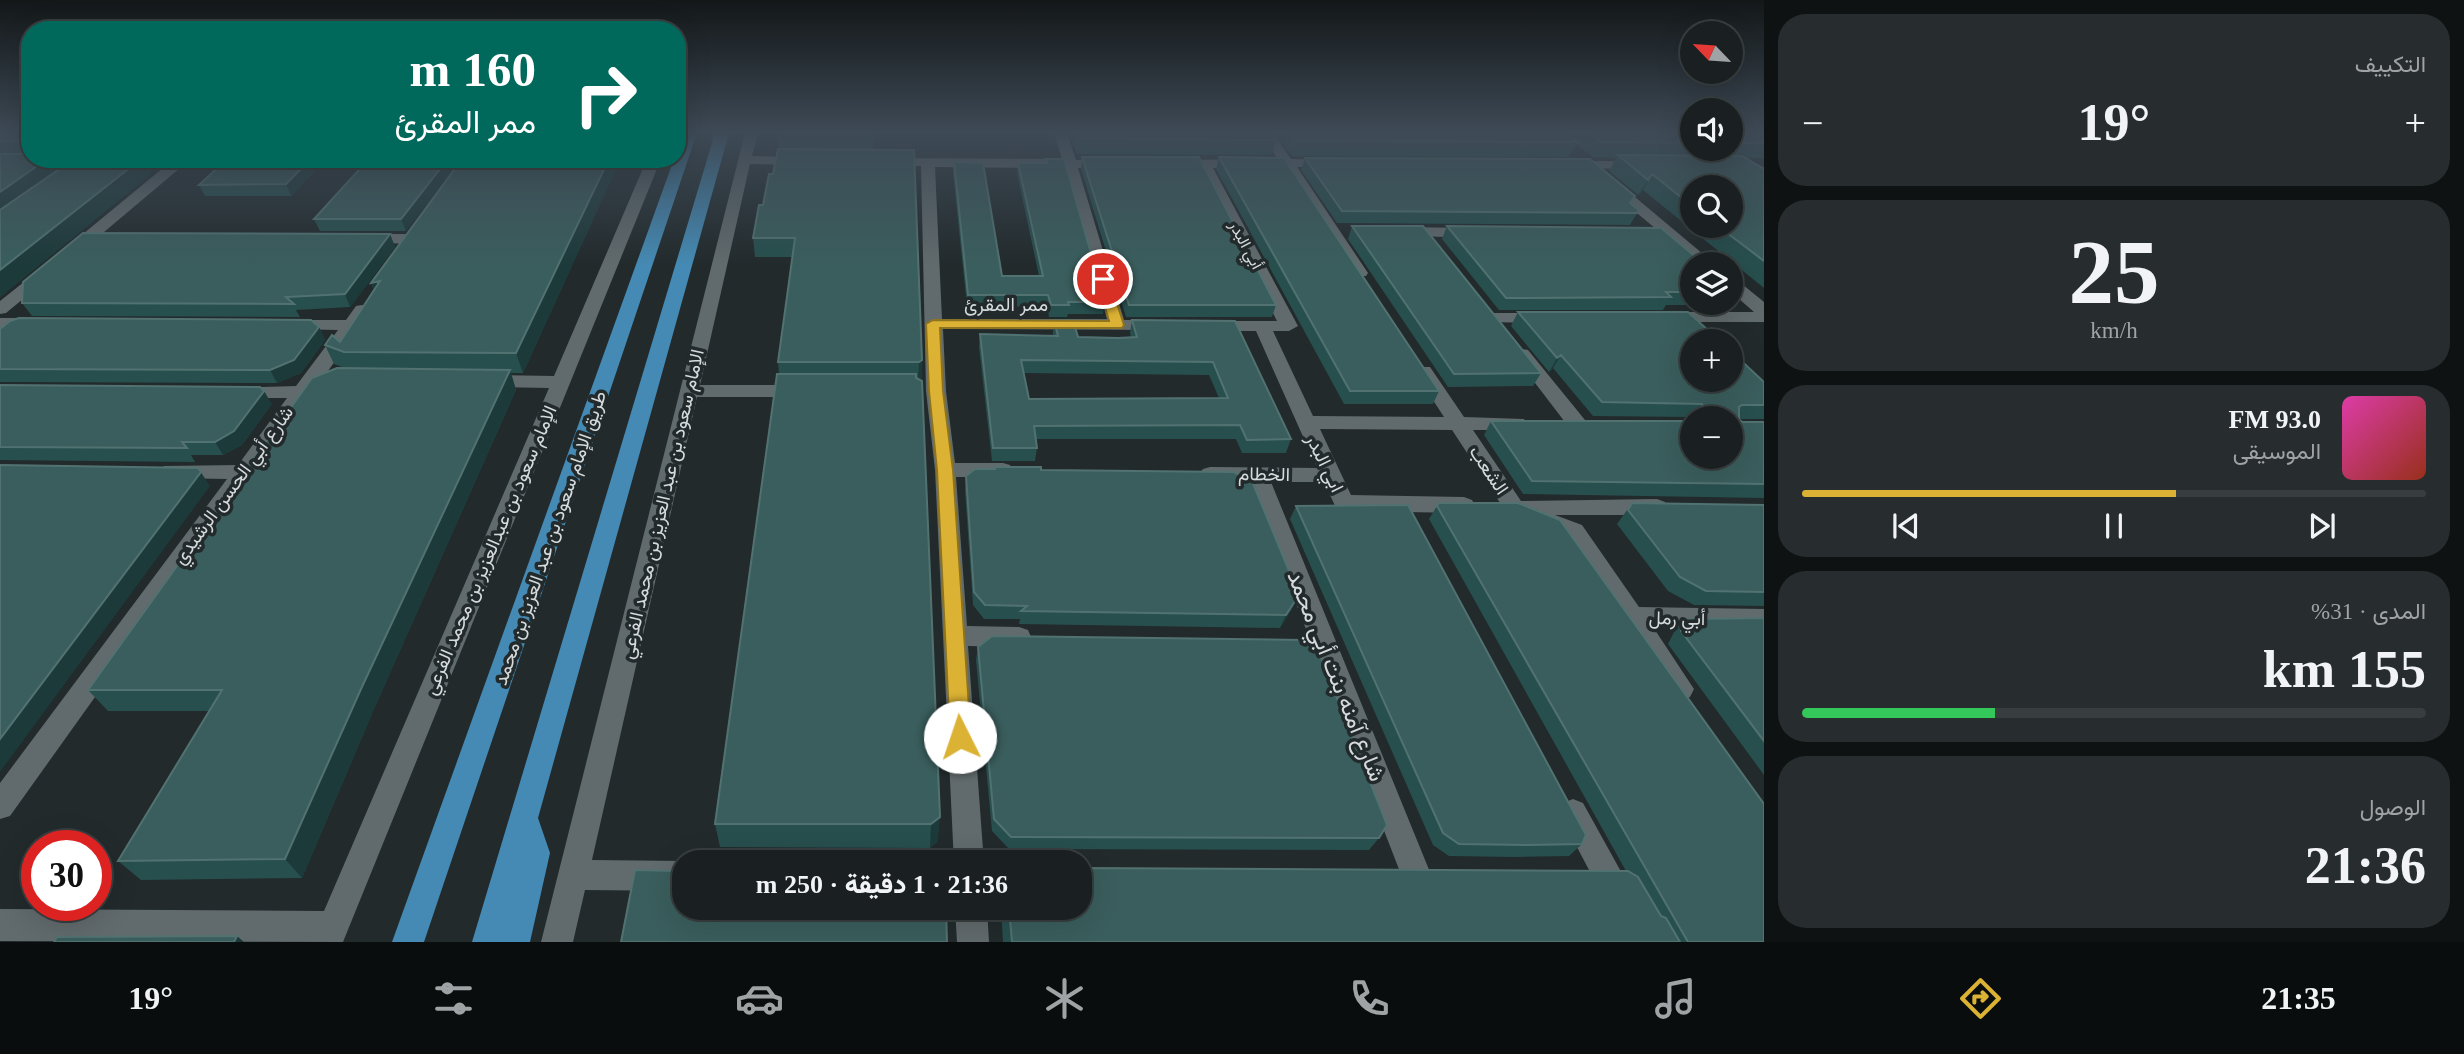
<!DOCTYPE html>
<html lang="ar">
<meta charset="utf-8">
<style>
:root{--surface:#1a2021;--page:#272d2e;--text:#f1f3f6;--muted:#9fa3a5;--line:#383e3f;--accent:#dbb233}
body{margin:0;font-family:"Times New Roman",Vazirmatn,serif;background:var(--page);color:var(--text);direction:rtl;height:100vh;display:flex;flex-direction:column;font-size:26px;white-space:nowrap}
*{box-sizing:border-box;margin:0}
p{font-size:23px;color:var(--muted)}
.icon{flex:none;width:38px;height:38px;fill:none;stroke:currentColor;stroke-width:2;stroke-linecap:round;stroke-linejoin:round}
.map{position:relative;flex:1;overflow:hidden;direction:ltr}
.sheet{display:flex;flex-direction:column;gap:14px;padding:14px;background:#0e1212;width:700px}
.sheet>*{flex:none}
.hud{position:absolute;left:21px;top:21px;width:665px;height:147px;border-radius:28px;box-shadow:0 7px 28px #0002,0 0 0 2px var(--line);direction:rtl;background:#00695c;color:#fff;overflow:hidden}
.needle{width:46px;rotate:295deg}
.controls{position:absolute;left:1680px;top:21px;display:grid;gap:14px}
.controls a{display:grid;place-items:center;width:63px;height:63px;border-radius:50%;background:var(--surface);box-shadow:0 7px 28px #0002,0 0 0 2px var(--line);font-size:35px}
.speed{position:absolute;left:21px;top:830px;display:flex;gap:14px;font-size:35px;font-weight:700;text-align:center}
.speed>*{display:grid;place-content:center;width:91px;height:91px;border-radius:50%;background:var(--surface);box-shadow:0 7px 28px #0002,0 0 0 2px var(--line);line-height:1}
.speed .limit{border:10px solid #d22;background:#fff;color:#111}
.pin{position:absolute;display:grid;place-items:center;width:60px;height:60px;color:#fff;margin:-30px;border:4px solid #fff;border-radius:50%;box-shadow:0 2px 7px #0007}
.me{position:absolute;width:77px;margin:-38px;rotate:356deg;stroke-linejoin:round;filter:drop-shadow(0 0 5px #0008)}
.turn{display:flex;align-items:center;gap:24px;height:147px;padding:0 35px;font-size:32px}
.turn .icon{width:91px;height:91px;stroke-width:2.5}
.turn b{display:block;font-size:49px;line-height:60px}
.big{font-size:52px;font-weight:800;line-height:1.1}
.sheet .tile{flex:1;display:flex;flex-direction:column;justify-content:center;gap:10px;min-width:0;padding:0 24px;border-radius:28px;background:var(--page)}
.sheet .dial{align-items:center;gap:0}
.dial b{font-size:91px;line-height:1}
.song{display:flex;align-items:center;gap:21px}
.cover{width:84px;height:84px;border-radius:10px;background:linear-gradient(135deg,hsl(320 70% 55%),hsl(10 70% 35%))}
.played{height:7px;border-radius:4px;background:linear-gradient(90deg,var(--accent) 60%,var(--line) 60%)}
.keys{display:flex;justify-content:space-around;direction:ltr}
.heat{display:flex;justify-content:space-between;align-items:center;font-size:38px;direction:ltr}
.charge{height:10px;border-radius:5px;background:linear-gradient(90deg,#34c759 31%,var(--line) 0)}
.trip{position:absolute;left:672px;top:850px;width:420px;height:70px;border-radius:28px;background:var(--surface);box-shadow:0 7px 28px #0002,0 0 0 2px var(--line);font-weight:800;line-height:70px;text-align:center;direction:rtl}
.menu{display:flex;height:112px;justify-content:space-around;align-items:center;background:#0a0d0d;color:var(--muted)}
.menu .icon{width:49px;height:49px}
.menu .selected{color:var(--accent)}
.menu b{font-size:32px;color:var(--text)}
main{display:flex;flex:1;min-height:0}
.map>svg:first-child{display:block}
</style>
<main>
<section class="sheet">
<div class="tile"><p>التكييف</p>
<div class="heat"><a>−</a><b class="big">19°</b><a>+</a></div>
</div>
<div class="tile dial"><b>25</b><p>km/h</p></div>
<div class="tile">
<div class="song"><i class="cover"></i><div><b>93.0 FM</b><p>الموسيقى</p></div></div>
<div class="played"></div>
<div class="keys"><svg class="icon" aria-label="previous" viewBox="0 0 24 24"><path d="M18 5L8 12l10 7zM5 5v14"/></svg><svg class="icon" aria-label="pause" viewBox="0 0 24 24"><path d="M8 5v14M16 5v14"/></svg><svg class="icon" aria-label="next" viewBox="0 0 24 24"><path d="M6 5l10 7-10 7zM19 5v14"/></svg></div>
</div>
<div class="tile"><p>المدى · 31%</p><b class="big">155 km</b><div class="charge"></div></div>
<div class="tile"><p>الوصول</p><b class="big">21:36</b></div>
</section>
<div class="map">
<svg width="1764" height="942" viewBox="0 0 1764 942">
<rect width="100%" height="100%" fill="#222a2c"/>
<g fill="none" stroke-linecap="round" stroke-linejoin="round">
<path fill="#616a6c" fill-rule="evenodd" d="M745 133H758L752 156 803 157 810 161 803 165 750 164 700 385H804L814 391 804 397H697L592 860 684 861 688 863H684V891L585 890 573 942H541Z
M1054 133H1067L1076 160H1107L1114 164 1107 168H1078L1124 320H1158L1167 325 1158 330 943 329 946 391 955 463H1003L1010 465 1013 470 1010 475 1003 477H956L967 626 1019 627 1028 630 1031 637 1028 644 1019 647 968 646 984 863H954L935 470 926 391 921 166H888L881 162 888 158 1062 159ZM935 167 1064 168 1107 319H942Z
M1260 133H1273L1291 159 1336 160 1338 163 1331 167H1297L1368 273 1366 276H1354L1283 167 1213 168 1298 326 1289 331H1273L1313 416 1444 417 1414 371 1416 367H1430L1464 417 1524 419 1527 424 1524 429 1517 430H1473L1521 501 1657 499 1665 502 1668 507 1665 512 1657 515H1555L1582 525 1639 607 1764 609V629L1653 627 1694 689 1690 697 1681 700 1672 697 1566 537 1506 512 1452 430 1320 429 1351 495 1464 497 1472 500 1475 505 1472 510 1464 513 1344 511 1336 508 1324 482H1271L1432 877 1428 888 1417 892 1406 888 1402 877 1249 482 1203 479 1199 474 1203 469 1210 467 1317 468 1256 331H1208L1199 326 1208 321H1277L1199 168H1175L1168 164 1175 160 1278 159Z
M0 159 250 160 257 164 250 168H180L78 254H66L64 251 66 248 163 168 0 167Z
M642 159C629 168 593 175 580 165L587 161Z
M647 159H661L343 942 0 941V909L324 911 549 388 485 387 476 381 485 375 554 376Z
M286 161H390L397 165 390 169 281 168V162Z
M1570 161H1639L1646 165 1639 169 1565 168V162Z
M1612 181 1617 182 1715 264H1698L1607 188 1605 185Z
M1398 227 1471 228 1479 233 1471 238 1393 235 1390 232Z
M364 234H411L419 239 411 244 358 242 356 239 358 236Z
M45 268 51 270 53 273 51 276 6 313 0 314V301L39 270Z
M1731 279 1737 280 1764 302V322H1665L1656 317 1665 312H1754L1731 292Z
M362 305 371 310 358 329 10 816 0 819V783L227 479 171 478 164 476 160 471 164 466 238 465 287 398H237L227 392 230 388 296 386 338 330 289 329 283 328 280 324 283 320H346L356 306Z
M1493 313H1545L1554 318 1545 323 1487 322 1484 318Z
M0 318H36L45 323 36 328H0Z
M1522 349 1528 350 1585 420 1588 425 1585 430H1571L1513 354Z
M1573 799 1583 803 1660 942H1627L1559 813 1563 803Z
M955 908H987L989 942H957Z"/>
<path fill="#458ab4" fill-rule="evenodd" d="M683 133H697L424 942H392L674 159H677Z
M715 133H729L538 818 550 853 530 942H472Z"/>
</g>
<path fill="#274f4e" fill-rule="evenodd" d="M0 133H30V159H59L63 167 74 159H145L152 173 0 297Z
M778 133H874L873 150H914L922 380 921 381 938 841 930 848 720 847 715 824 779 374 778 362 792 257H755L753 238 781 149V148H779Z
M1068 133H1272L1276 140 1272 155 1077 154Z
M1275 133H1692V149H1731V133H1764V158H1746L1762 168 1764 165V288L1643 190 1638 195 1609 171 1616 158 1593 157 1576 144 1569 157 1292 156ZM1692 187 1731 226H1692Z
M1082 157 1276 305 1272 317H1126L1081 169Z
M1219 157 1439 391 1433 404H1344L1216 169Z
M1305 158 1635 196 1631 203 1637 213 1630 225 1337 223 1301 170Z
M462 159H614L616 169 523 373H511L516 390 374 709 302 878 141 880 118 861 209 711H108L88 690 345 368 334 364 325 345 340 342 374 291 371 283Z
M1045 159 1105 302 1103 314H1068L1067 317H1049L1047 307 967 306 953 173 954 162 1002 276H1039L1017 173 1018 163H1045Z
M315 171 291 196H205L199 185Z
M451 172 406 231H320L314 219Z
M1352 226 1541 373 1533 386 1448 387 1348 239Z
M1447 226 1692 264V303H1730L1728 305H1666L1663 310H1499L1442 239Z
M390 234 395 247 350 307 296 310 300 317 32 316 22 303Z
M1731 287 1737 292 1731 302Z
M1518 312 1764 382V419H1739L1742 422H1764V498L1523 494 1484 435 1491 421 1692 457 1731 418 1692 419V417L1593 416 1553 368 1549 372 1511 326Z
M1054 320 1078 337H1131L1130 333 1132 320 1235 321 1291 439 1286 453H1242L1236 439H1036L1037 448 1035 461H992L979 347 980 334 1053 336V332ZM1023 373 1209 375 1219 398 1029 399Z
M319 327 325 340 301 373 277 383 0 382V329Z
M0 385 272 404 242 445 223 455H191L195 462 0 460Z
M1041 470 1292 609 1280 628 1019 624 1020 619H984L973 605 965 490 966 476Z
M1632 503 1764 505V606L1694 605 1668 591 1617 524Z
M1296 506 1582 844 1569 856 1515 857 1449 856 1433 845 1290 519Z
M1437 506 1764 942H1003L1001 908H1080L1626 871 1429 519Z
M1764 618V775L1668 644 1674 632 1687 619Z
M978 647 1379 838 1369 850 1009 849 992 831 976 660Z"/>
<path fill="#1d3a3a" d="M47 159H59L65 170 0 217V192Z
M141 159H145L152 173 0 297V270Z
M609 159H614L616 169 523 373 516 353Z
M310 160 315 171 291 196 286 184Z
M447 160 451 172 406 231 401 219Z
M1652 174 1643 190 1638 195Z
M390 234 395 247 350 307 345 294Z
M380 281 379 302 371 283Z
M319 327 325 340 301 373 277 383 270 370Z
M1561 355 1553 368 1549 372 1557 358Z
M922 360V380L918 382 919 362Z
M510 370 516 390 374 709 302 878 285 859 361 689Z
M264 391 272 404 242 445 223 455 215 442Z
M198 468 210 486 0 772V739Z
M1299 595 1292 609 1280 628 1286 615Z
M940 817 938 841 930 848 931 824Z
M237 936 244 942H234Z"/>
<path fill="#3a5e5d" stroke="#527271" stroke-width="2" fill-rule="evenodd" d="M0 133H30V141H0Z
M1076 133H1272L1276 140 1079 139Z
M1291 133H1566L1577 142 1297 141Z
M1589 133H1692V143L1601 142Z
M1731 133H1764V143H1731Z
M778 149 914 150 922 360 919 362H778L795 238H753L759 205H763L769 174H773Z
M0 154H30V159H47L0 192Z
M1618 155 1742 156 1764 169V261L1718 226H1731V187H1692V206L1652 174 1648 180Z
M1082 157H1199L1276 305H1129Z
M1219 157 1284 158 1439 391H1350Z
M1305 158 1590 159 1635 196 1630 203 1639 210 1637 213 1342 211Z
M74 159H141L0 270V210Z
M227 159 310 160 286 184 199 185Z
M462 159H609L516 353 344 352 325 345 332 335 340 342 380 281 371 283Z
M1045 159H1064L1105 302H1068L1069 305H1051L1048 295H968L954 162 983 163 1002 276H1043L1018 163H1047Z
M368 160H447L401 219H314Z
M1352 226H1423L1541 373 1454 374Z
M1447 226 1661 228 1704 264H1692V292H1666L1671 297 1506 298Z
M83 233 390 234 345 294 286 297 294 304 22 303 23 282Z
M1731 287 1737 292H1731Z
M1518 312H1688L1720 341H1692V380H1731V351L1764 382V405H1742L1739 407V419L1742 422H1764V484L1532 481 1491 421H1692V457H1731V418H1705L1702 404 1602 402 1561 355 1557 358Z
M19 318 311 320 319 327 294 360 270 370 0 369V329L10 321Z
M1054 320H1073L1078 337 1118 338 1137 337 1132 320 1235 321 1291 439 1247 440 1240 425 1034 426 1037 448H993L980 334 1058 336ZM1021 360 1213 362 1228 398 1029 399Z
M337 368 510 370 361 689 285 859 118 861 222 690H88L312 378Z
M777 374H916V378L922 381 940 817 931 824H715Z
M0 385 260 387 264 391 234 431 215 442H182L187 448 0 447Z
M0 465 198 468 201 472 0 739Z
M995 467H1041V470L1234 472 1252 481 1299 595 1286 615 1021 611 1027 606 985 605 974 592 966 476 975 469H995Z
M1439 503H1518L1560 520 1764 804V942H1688L1437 506Z
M1632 503 1764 505V592L1706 591 1680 577 1628 510Z
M1408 505 1586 835 1582 844 1527 845 1459 844 1443 833 1296 506Z
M1764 618V741L1681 631 1687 619Z
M992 636 1304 640 1318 650 1387 825 1379 838 1011 837 994 819 978 647Z
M679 866H684V908H946L947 942H621L635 870 677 871Z
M1080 868 1628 871 1638 877 1661 916 1666 918 1680 942H1012L1009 908H1080Z
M237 936 234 942H54L57 937Z"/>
<linearGradient id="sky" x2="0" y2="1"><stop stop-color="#131718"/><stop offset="0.5" stop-color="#3e4a56"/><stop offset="1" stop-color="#3e4a56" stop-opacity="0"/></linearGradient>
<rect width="1764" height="265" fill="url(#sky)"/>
<path fill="#dbb233" stroke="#8e7421" stroke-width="2" d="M1103 275 1109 279 1124 325 1122 328H940L943 391 953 470 971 737 968 743 960 746 953 743 950 737 937 470 929 391 926 324 933 320 1109 321 1097 279Z"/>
<g text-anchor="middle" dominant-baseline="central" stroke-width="7" stroke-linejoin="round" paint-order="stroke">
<g font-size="16" fill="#d5dadc" stroke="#222a2c">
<text transform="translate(1246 245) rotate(62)">أبي البدر</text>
</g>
<g font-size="19" fill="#d5dadc" stroke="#222a2c">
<text x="1006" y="304">ممر المقرئ</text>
<text transform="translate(1325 463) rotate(64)">ابي البدر</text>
<text transform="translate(1489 470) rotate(56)">الشعب</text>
<text transform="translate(1264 474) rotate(1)">الخطام</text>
<text transform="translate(233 485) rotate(-54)">شارع أبي الحسن الرشيدي</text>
<text transform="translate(662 504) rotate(-77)">الإمام سعود بن عبد العزيز بن محمد الفرعي</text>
<text transform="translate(550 538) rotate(-71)">طريق الإمام سعود بن عبد العزيز بن محمد</text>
<text transform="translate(490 550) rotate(-67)">الإمام سعود بن عبدالعزيز بن محمد الفرعي</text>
<text transform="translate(1677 618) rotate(1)">أبي رمل</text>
</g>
<g font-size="23" fill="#d5dadc" stroke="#222a2c">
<text transform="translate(1336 676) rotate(68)">شارع آمنه بنت أبي محمد</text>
</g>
</g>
</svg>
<div class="controls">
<a><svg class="needle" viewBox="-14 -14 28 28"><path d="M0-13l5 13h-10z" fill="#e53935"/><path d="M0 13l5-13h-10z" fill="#9fa3a5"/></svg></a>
<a><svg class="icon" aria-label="sound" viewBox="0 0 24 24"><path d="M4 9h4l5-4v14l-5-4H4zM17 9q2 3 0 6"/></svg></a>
<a><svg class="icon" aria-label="search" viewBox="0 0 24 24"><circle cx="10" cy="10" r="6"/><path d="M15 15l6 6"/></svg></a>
<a><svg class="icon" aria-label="layers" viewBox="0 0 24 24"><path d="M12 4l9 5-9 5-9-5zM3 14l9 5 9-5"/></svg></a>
<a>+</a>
<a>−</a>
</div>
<div class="speed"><div class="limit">30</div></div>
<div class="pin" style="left:1103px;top:279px;background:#d93025"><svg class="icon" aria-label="arrive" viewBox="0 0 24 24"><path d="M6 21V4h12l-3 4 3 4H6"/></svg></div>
<svg class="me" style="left:960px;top:737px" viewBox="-20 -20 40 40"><circle r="19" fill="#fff"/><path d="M0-13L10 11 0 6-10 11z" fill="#dbb233"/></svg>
<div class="trip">21:36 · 1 دقيقة · 250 m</div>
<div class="hud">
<div class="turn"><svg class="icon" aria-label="right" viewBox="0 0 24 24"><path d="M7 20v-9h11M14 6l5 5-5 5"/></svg><div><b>160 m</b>ممر المقرئ</div></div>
</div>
</div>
</main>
<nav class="menu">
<b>21:35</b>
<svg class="icon selected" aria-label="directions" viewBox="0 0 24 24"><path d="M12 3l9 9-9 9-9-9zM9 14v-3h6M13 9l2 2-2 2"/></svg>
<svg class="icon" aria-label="music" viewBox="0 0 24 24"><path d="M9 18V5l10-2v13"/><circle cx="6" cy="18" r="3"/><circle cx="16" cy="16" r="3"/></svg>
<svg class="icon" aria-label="phone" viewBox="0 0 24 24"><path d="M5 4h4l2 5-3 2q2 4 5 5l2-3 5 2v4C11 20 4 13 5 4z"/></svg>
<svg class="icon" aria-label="climate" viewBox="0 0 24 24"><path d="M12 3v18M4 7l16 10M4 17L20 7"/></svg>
<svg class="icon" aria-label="car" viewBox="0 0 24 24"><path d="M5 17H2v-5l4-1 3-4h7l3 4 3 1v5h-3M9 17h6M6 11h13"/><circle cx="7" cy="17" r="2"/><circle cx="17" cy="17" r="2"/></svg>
<svg class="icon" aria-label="filters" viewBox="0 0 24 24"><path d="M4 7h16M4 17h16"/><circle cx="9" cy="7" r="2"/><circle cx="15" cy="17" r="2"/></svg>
<b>19°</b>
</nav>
